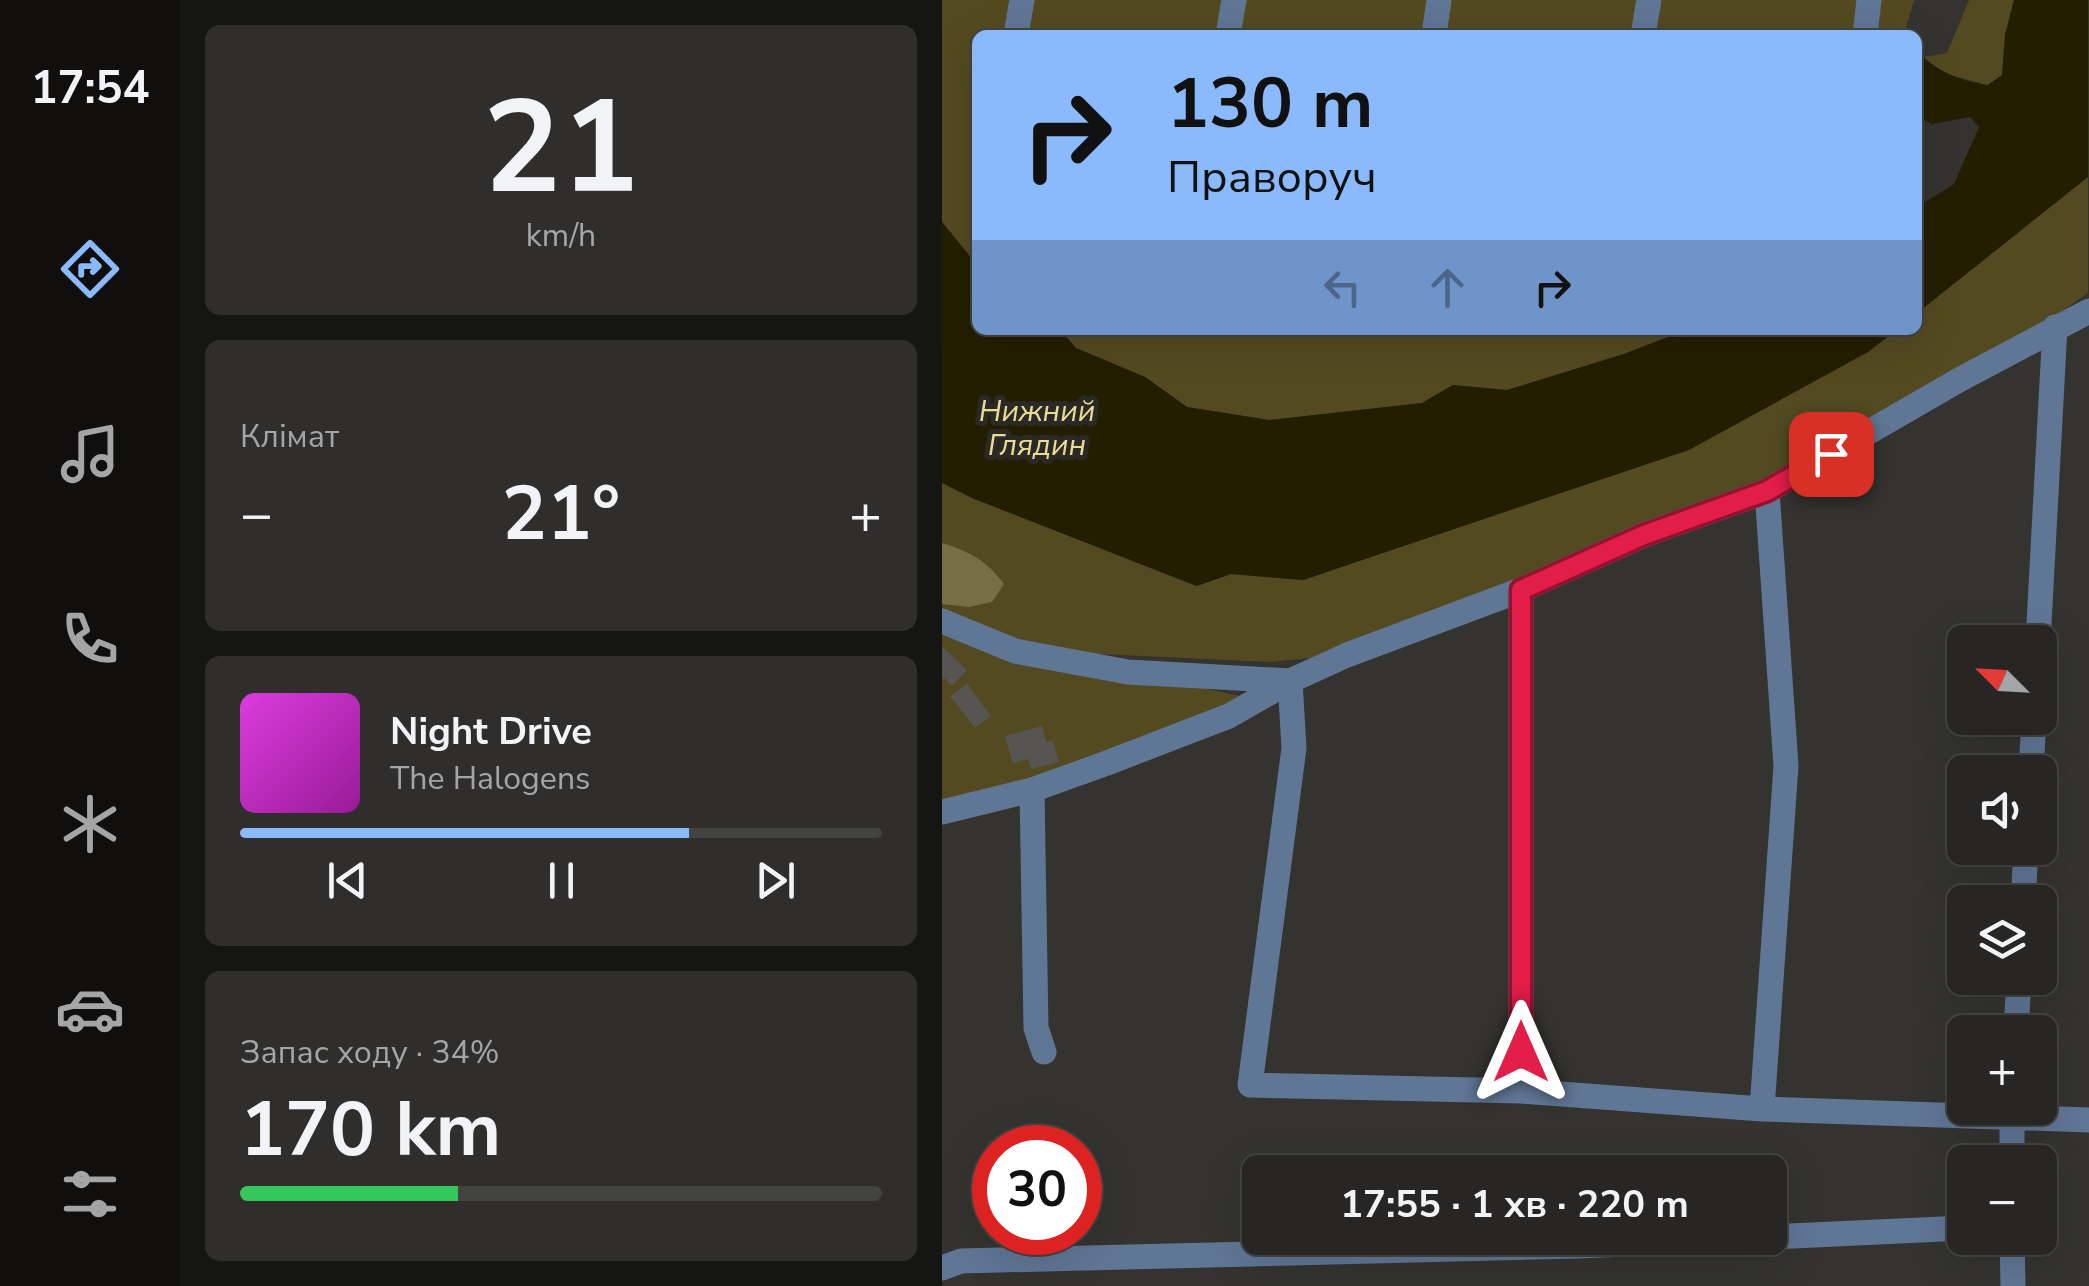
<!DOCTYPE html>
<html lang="uk">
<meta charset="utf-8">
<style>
:root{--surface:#272624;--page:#2f2e2c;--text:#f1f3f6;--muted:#a4a5a6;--line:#434341;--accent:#8bbafc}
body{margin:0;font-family:"Nunito Sans",sans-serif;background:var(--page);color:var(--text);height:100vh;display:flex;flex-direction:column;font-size:38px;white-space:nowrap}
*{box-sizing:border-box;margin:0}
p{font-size:32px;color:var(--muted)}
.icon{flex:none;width:55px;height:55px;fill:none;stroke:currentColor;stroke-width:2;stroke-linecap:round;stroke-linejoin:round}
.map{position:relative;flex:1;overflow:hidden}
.panel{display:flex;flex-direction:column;gap:25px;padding:25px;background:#151514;width:762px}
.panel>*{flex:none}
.top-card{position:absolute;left:30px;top:30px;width:950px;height:305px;border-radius:15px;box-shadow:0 10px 40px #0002,0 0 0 2px var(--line);background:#8bbafc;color:#111;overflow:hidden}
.needle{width:65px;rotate:294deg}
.tools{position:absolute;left:1005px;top:625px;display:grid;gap:20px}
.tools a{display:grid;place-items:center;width:110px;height:110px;border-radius:15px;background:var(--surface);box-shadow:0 10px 40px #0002,0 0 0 2px var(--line);font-size:50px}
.speed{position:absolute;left:30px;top:1125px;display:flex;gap:20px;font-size:50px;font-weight:700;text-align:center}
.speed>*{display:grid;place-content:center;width:130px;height:130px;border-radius:50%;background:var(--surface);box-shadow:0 10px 40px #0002,0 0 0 2px var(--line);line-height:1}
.speed .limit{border:15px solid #d22;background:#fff;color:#111}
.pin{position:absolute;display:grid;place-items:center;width:85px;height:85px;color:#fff;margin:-42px;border-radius:20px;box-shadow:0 5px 15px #0006}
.me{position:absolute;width:110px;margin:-55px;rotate:0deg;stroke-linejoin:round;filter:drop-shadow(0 0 8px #0008)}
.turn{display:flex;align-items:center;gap:35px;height:210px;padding:0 30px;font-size:45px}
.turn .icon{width:130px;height:130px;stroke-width:2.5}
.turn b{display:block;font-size:70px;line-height:85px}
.lanes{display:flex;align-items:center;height:95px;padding:0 30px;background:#0003;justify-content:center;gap:50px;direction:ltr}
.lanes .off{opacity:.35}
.big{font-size:75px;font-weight:700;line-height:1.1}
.panel .card{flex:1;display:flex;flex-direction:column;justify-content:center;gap:15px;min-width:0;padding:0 35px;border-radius:15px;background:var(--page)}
.panel .dial{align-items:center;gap:0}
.dial b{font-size:130px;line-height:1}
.song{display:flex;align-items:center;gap:30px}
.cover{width:120px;height:120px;border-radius:15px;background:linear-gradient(135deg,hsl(300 70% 55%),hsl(300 70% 35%))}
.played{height:10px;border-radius:5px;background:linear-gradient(90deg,var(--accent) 70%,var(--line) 70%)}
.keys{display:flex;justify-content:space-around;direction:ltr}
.heat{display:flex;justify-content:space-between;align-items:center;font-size:55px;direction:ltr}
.charge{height:15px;border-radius:8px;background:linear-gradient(90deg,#34c759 34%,var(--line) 0)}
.trip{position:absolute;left:300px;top:1155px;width:545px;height:100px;border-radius:15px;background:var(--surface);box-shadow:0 10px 40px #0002,0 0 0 2px var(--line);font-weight:700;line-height:100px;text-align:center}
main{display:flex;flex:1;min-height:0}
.tab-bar{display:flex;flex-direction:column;width:180px;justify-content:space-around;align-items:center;background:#100f0e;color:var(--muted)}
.tab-bar .icon{width:70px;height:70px}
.tab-bar .selected{color:var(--accent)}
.tab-bar b{font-size:45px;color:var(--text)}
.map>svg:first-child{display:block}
</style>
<main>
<nav class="tab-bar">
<b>17:54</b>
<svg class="icon selected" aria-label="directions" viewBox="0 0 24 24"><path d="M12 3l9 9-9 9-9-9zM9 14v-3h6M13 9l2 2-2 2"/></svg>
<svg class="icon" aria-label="music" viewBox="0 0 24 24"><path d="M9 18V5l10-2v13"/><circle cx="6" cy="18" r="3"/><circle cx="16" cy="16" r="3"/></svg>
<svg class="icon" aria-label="phone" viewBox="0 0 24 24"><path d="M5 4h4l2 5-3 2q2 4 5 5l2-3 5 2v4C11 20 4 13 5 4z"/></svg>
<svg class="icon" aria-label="climate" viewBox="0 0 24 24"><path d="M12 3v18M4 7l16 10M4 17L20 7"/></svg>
<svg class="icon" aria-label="car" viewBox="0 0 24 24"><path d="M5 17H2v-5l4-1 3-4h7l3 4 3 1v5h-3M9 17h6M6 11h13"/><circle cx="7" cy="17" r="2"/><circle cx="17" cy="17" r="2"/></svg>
<svg class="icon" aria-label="filters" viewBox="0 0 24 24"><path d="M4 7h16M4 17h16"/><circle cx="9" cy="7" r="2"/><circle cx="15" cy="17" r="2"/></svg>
</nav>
<section class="panel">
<div class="card dial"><b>21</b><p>km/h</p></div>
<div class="card"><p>Клімат</p>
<div class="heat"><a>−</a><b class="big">21°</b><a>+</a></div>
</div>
<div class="card">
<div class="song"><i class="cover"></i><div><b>Night Drive</b><p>The Halogens</p></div></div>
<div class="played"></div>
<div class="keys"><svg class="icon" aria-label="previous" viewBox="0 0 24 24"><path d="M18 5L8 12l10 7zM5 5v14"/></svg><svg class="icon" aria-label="pause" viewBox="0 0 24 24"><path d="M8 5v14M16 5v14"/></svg><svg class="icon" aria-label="next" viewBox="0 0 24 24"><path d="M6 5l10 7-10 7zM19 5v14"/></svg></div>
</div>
<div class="card"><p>Запас ходу · 34%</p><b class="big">170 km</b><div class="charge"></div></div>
</section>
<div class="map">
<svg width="1147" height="1286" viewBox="0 0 1147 1286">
<rect width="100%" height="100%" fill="#343330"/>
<path fill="#534a21" d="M0 0H972L962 35H35V265L0 222Z
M1027 0H1072L1063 35 1060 75 1045 85 998 72 981 57 1005 53Z
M1146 177V293L1098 327 821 494 368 658 328 662 115 652 54 635 0 613V483L30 498 254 586 289 574 362 580 496 533 926 352 954 330H975V313Z
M118 330H736L735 333 682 354 565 390 511 385 480 403 327 420 245 407 203 377 134 348Z
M0 621 186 672 298 696 287 716 0 812Z"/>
<path fill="#776e45" d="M0 543C27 551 45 561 62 584L50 602 27 607 0 604Z"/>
<path fill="#241e00" d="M1072 0H1146V177L975 313V207L1012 184 1037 127 1028 117 990 124 977 118 975 59 981 57C1001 74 1020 81 1046 85L1060 75 1063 35Z
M0 222 35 265V330H118L134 348 203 377 245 407 327 420 480 403 511 385 565 390 682 354 734 334 736 330H954L926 352 747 450 361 580 289 574 255 586 30 498 0 483Z"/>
<path fill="#565551" d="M0 646 25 670 10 686 0 676Z
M25 684 49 716 33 728 8 696Z
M100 726 104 742 111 740 117 762 89 769 86 759 71 763 63 736Z"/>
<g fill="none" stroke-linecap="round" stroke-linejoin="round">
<path stroke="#607695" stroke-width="25" d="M74 35 80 0
M286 35 292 0
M492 35 497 0
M701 35 707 0
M923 35 927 0
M0 621 73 651 186 672 348 681 405 655 579 590 702 535 825 491 1017 380 1147 311
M1096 642 1113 327
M1089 772 1092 718
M90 790 94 1028 102 1052
M0 812 90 790 165 763 287 716 348 681 352 748 308 1085 579 1091 820 1109 1147 1120
M1081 902 1084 848
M1074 1032 1077 978
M579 1091V590
M820 1109 844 766 825 491
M1070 1162V1108
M828 1237 1022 1228
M1070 1238 1071 1286
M0 1268 19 1261 637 1246 820 1238"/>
</g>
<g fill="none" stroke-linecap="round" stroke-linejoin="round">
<defs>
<path id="route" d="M579 1052V590L702 535 825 491 889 454"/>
</defs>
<use href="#route" stroke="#92132f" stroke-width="25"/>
<use href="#route" stroke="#e11d48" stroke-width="18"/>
</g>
<g text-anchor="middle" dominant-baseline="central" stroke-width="10" stroke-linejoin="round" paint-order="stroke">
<g font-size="30" font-style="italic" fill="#eadb95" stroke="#2a2926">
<text x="95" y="411">Нижний<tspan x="95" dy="34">Глядин</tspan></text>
</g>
</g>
</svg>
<div class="tools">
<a><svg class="needle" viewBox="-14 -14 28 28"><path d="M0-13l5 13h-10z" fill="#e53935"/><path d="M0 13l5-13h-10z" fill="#a4a5a6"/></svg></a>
<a><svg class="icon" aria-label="sound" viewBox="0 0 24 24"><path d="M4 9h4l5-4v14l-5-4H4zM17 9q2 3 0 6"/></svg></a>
<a><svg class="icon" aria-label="layers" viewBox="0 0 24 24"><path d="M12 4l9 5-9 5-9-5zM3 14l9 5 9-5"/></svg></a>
<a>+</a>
<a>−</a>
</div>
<div class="speed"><div class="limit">30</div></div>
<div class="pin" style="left:889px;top:454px;background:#d93025"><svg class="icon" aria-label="arrive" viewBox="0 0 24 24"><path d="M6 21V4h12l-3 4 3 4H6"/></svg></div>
<svg class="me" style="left:579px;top:1052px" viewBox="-20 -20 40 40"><path d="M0-17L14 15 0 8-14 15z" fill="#e11d48" stroke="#fff" stroke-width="4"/></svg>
<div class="trip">17:55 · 1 хв · 220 m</div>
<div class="top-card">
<div class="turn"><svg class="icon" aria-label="right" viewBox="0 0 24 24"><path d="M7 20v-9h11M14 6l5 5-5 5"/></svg><div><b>130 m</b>Праворуч</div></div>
<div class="lanes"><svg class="icon off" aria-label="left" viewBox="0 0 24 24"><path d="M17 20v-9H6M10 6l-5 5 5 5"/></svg><svg class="icon off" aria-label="ahead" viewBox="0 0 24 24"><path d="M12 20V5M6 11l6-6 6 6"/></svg><svg class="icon" aria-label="right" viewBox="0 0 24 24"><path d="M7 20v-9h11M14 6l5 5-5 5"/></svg></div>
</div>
</div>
</main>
